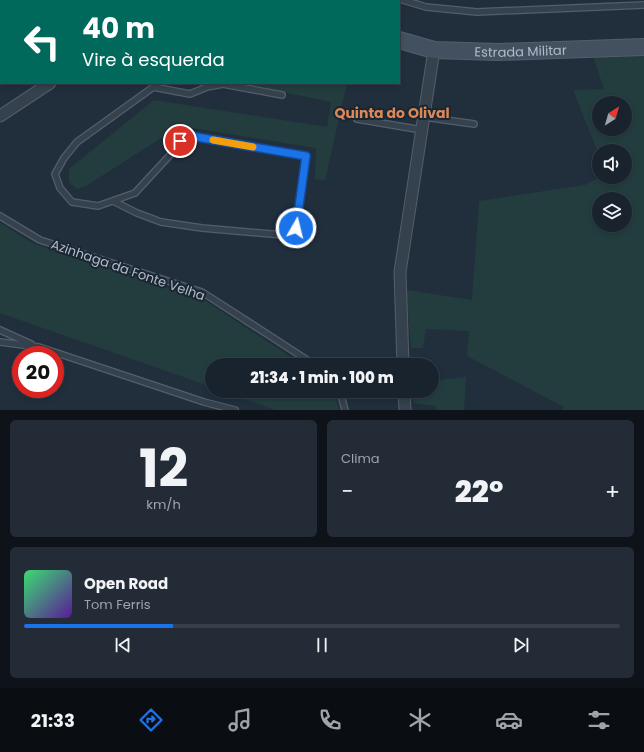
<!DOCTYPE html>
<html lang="pt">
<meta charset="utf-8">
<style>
:root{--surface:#19232e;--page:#222b36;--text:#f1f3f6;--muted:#9fa4aa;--line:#37404a;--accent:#1a73e8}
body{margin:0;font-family:Poppins,sans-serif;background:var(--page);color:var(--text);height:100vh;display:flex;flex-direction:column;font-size:15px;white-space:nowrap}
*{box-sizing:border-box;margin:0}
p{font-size:13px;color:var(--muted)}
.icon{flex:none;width:22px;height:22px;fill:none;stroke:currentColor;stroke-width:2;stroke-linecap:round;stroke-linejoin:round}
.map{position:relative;height:410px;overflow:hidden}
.drawer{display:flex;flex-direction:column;gap:10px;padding:10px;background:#0e1319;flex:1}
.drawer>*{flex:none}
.guide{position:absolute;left:0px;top:0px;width:400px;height:84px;box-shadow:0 2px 6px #0003,0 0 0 1px var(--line);background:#00695c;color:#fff;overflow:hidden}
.needle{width:26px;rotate:37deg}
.buttons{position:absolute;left:592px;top:96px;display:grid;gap:8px}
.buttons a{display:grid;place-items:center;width:40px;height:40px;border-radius:50%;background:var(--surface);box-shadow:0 2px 6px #0003,0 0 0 1px var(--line);font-size:20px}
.speed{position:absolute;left:12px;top:346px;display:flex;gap:8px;font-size:20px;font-weight:700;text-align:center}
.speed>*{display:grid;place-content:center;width:52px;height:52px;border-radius:50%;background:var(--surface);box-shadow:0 2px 6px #0003,0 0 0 1px var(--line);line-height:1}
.speed .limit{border:6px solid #d22;background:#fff;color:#111}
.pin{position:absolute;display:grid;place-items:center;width:34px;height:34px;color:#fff;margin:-17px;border:2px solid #fff;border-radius:50%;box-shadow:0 1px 4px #0007}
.me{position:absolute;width:44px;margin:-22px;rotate:8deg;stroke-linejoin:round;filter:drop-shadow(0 0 3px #0008)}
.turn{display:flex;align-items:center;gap:14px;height:84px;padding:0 16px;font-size:18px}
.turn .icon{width:52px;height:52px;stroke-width:2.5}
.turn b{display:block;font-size:28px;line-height:34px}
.big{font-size:30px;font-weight:800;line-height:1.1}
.drawer .widget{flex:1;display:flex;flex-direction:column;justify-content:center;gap:6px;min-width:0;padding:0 14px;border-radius:6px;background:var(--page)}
.drawer .dial{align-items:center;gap:0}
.dial b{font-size:52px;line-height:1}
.song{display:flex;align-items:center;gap:12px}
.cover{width:48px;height:48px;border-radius:6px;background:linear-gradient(135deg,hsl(140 70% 55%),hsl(270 70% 35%))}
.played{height:4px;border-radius:2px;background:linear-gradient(90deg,var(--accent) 25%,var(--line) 25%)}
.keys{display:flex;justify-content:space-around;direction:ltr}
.heat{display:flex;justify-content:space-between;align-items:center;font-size:22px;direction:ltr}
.drawer .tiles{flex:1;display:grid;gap:10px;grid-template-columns:1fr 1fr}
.widget:last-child{grid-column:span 2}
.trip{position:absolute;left:205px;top:358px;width:234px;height:40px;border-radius:20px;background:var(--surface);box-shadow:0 2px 6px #0003,0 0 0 1px var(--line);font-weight:800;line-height:40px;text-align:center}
.tabs{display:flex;height:64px;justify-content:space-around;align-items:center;background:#0a0e12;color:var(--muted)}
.tabs .icon{width:28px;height:28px}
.tabs .on{color:var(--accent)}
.tabs b{font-size:18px;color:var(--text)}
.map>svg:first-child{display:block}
</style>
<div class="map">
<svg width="644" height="410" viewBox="0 0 644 410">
<rect width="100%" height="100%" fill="#212f3d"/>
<path fill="#233d3e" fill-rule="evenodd" d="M644 54V410H562L564 407 467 356 469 331 426 329 423 348H411L406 290 472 300 479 201 585 185 600 177H625V151H599V155L573 90 604 89 593 56ZM599 103H625V129H599ZM599 199H625V225H599Z
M240 83H347L325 180 315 179 316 148 180 126 86 186 77 189 69 182V169L154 100 327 127 331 102Z
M0 223 34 244 204 300 303 365H212V387L0 313Z
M466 377 464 410H437L436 406 413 403 412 391H432V381Z
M222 391H331L336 399 339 410H275Z"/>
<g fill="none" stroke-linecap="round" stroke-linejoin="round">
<defs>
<path id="lane" d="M403 0 426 7 477 12 644 5
M14 1 17 0
M287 1 288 0
M0 7H1
M153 87 190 94 207 87 223 84 282 95
M424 117 474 124
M357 119 422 130
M113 201 137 213 161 222 202 228 283 235 296 228 306 156 191 136 180 141 171 154 135 193 98 206 72 202 60 188 55 174 64 158 77 142 159 83
M0 216 40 240 202 292 315 365
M0 330 31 344
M0 342 39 347 204 402 235 410
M339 391 341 395 345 410"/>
<path id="street" d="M149 1 150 0
M0 116 50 83
M403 365 400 272 434 50
M404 391 405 410"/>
<g id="secondary">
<path d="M307 0 309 1"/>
<path d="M49 1 50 0"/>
<path d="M0 26H1"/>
<path id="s1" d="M399 40 434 50 498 52 644 47"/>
</g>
</defs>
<use href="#lane" stroke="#535e6b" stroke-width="8"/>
<use href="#street" stroke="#535e6b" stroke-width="13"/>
<use href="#secondary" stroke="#535e6b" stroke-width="18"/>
<use href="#lane" stroke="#35414d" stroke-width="5.5"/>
<use href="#street" stroke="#35414d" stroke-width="11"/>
<use href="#secondary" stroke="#435060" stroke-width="16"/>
</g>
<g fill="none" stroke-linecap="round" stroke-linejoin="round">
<defs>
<path id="route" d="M180 141 191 136 306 156 296 228"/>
</defs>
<use href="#route" stroke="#114b97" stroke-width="10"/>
<use href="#route" stroke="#1a73e8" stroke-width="7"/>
<path stroke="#f59e0b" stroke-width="7" d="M213 140 253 147"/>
</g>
<g text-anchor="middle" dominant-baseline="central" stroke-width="4" stroke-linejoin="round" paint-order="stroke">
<g font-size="13" fill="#b1bbc9" stroke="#1a2632">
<text stroke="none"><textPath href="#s1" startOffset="123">Estrada Militar</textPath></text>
<text transform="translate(128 270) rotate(19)">Azinhaga da Fonte Velha</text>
</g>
<g font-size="14" font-weight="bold" fill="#db8959" stroke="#1a2632">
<text x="392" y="113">Quinta do Olival</text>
</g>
</g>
</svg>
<div class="buttons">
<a><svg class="needle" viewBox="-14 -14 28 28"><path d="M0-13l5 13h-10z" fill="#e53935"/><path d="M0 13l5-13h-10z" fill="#9fa4aa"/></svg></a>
<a><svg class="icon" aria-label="sound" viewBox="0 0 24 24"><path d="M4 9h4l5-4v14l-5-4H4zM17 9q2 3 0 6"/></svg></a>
<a><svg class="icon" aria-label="layers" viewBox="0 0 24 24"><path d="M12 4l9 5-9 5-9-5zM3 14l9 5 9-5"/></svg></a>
</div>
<div class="speed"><div class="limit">20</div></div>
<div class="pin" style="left:180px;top:141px;background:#d93025"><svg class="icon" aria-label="arrive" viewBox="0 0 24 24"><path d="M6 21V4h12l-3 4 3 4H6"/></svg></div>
<svg class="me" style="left:296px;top:228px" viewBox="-20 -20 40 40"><circle r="17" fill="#1a73e8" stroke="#fff" stroke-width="3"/><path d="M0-11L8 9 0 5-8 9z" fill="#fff"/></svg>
<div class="trip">21:34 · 1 min · 100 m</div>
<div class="guide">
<div class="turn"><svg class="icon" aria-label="left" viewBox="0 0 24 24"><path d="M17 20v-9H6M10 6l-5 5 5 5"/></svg><div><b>40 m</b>Vire à esquerda</div></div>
</div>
</div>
<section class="drawer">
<div class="tiles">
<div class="widget dial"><b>12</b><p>km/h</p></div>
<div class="widget"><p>Clima</p>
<div class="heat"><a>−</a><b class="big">22°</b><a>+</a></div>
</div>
<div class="widget">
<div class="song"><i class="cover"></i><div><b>Open Road</b><p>Tom Ferris</p></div></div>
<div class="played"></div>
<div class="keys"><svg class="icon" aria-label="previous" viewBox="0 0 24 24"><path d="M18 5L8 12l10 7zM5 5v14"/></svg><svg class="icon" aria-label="pause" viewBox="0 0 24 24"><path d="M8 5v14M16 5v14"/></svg><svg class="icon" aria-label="next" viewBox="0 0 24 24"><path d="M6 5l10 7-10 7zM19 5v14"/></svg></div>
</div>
</div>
</section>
<nav class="tabs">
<b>21:33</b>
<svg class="icon on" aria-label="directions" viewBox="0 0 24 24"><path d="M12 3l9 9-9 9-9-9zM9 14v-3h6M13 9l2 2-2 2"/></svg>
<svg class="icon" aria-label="music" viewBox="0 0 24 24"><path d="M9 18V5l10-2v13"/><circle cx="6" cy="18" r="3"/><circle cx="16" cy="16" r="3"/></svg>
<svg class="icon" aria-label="phone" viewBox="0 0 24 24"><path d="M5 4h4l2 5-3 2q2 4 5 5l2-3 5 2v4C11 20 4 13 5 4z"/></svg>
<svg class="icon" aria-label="climate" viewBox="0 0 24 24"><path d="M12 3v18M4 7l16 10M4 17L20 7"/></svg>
<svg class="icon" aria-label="car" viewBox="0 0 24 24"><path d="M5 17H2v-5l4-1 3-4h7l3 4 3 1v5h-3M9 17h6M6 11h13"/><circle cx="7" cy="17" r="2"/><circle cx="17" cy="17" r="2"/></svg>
<svg class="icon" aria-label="filters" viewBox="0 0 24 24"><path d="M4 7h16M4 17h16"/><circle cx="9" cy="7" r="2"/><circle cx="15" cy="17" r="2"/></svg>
</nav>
